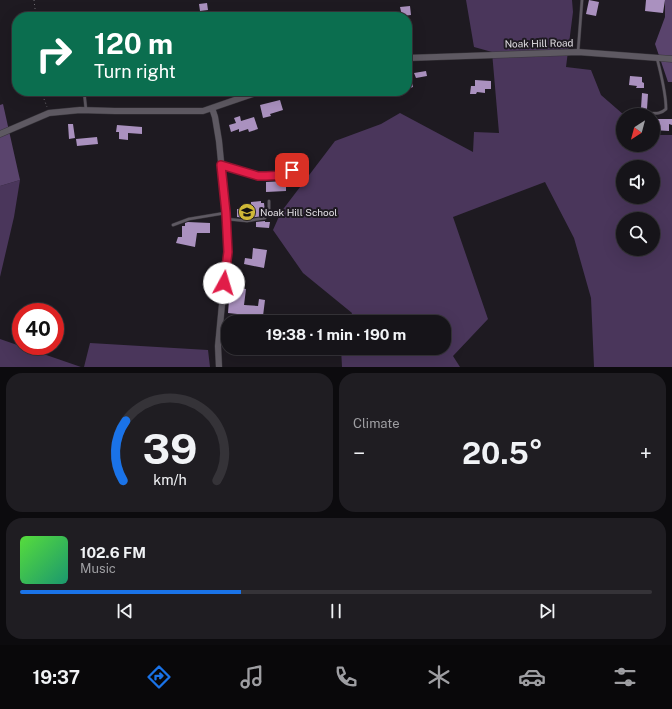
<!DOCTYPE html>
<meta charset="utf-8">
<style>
:root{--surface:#161419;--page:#1f1d22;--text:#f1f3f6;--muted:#9e9ea2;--line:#353338;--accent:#1a73e8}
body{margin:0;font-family:"Public Sans",sans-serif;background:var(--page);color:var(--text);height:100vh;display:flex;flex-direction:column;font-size:15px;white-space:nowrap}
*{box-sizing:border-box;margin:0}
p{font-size:13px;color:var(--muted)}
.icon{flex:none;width:22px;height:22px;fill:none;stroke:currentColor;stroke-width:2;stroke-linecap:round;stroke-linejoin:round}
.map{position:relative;height:367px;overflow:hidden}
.details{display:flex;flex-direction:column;gap:6px;padding:6px;background:#0c0b0e;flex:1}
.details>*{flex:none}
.guide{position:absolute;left:12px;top:12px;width:400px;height:84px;border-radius:16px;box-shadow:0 4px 16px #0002,0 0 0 1px var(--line);background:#0b6e4f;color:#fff;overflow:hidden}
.needle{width:26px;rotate:216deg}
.controls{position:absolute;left:616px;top:108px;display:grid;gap:8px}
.controls a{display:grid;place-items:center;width:44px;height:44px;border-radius:50%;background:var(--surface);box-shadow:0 4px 16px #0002,0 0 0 1px var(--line);font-size:20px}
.speed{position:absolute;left:12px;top:303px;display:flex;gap:8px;font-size:20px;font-weight:700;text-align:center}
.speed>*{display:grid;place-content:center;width:52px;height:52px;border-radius:50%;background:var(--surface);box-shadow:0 4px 16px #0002,0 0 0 1px var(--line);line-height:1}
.speed .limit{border:6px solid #d22;background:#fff;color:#111}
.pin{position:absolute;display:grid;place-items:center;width:34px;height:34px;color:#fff;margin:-17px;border-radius:8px;box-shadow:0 2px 6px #0006}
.me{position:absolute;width:44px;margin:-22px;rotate:6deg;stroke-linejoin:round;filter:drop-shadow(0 0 3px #0008)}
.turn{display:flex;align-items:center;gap:14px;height:84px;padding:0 16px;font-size:18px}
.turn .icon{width:52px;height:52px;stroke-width:2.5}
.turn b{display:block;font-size:28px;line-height:34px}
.big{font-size:30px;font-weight:700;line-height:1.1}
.details .tile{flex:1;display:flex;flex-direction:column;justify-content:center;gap:6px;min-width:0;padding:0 14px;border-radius:16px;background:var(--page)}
.details .dial{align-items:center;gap:0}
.dial svg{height:104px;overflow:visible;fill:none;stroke:var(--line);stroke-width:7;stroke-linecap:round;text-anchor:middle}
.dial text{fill:var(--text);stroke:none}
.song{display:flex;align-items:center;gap:12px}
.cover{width:48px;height:48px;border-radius:6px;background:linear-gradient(135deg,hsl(110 70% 55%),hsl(160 70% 35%))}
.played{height:4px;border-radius:2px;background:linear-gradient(90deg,var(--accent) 35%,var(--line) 35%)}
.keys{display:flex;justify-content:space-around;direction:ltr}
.heat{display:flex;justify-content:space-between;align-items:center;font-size:22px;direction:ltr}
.details .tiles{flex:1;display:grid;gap:6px;grid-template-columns:1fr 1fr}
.tile:last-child{grid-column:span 2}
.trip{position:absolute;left:221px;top:315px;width:230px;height:40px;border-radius:16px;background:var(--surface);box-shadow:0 4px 16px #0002,0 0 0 1px var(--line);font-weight:700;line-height:40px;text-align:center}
.dock{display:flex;height:64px;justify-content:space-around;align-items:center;background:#09080a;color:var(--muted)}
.dock .icon{width:28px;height:28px}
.dock .current{color:var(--accent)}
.dock b{font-size:18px;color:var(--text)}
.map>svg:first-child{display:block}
</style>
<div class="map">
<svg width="672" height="367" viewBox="0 0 672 367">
<rect width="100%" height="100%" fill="#1e1a21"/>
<path fill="#4a365b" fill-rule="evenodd" d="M466 0H572L573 12 566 67 591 70 601 95 624 115H623V145H653V135H672V367H594L591 298 574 238 545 182 453 217 488 319 453 356 460 367H342L341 348H444V322H349L352 313 303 273 273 230 281 212 335 141 381 124 400 113 473 152 474 132 499 133 492 52 474 47ZM623 167H653V197H623ZM623 219H653V249H623Z
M20 180 14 217 0 277V186Z
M0 339 81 367H0Z
M90 343 208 350 210 367H84Z"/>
<path fill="#5a446d" d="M665 0H672V82H668L655 44 665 17Z
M3 104 20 180 0 186V105Z"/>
<path fill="#aa91bf" d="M589 0 599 2 596 16 586 14Z
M646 0H665L663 13 645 11Z
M207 3 208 10 200 11 199 4Z
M410 6 411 15 402 16 400 7Z
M407 71H409L413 87 407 89Z
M426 71 427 76 416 78 414 73Z
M630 76 642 77V82L644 83V88H636L637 86 629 85Z
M475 80 491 81V89H485V93L477 92 476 94H470L471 86H475Z
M642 93 648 94 647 109 641 108Z
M280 100 283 110 270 114 271 116 263 118 260 105Z
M240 116 241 121 254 117 258 129 249 132 248 129 239 132V129L231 132 229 125 236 123 234 118Z
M653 119H672V125L669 124V131L653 130Z
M68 124H73L75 138 69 139Z
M117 125 142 127V134L128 133V140L119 139V132H116Z
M97 137 98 144 77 146 76 139Z
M286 181V191L266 192V182Z
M261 201V203H264L265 212 263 216 247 218 237 217V209H251V202Z
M265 221V222H270L269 228 256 227V222Z
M188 222 210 223V233H197L195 247 176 243 178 237H182V226H185V223Z
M253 248 267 250 264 268 244 264 245 258 252 259Z
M230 287 246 289 244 305 258 306 259 299 265 300 263 316 265 317V322H256L257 316 228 313Z
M321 315 333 322H318Z"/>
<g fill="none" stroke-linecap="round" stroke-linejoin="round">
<defs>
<path id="service" d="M578 52 582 0
M84 91 86 110
M646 113C654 113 660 115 666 109 666 92 661 75 657 58
M222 165 259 176 286 175 292 170
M227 219 247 221 265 218 269 209V201
M173 225 189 219 225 213
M220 328H228"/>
<path id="tertiary" d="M407 58 578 52 672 59
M212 108 215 117 219 141 226 213 227 252 218 346 219 367
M0 134 49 113 80 110 115 111H203L261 91"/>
</defs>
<use href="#service" stroke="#38353b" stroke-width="3.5"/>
<use href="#tertiary" stroke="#38353b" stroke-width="7"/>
<path stroke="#737076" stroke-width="1" stroke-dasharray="1 3" stroke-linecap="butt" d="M34 0 36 17
M43 91 44 99 47 107"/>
<use href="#service" stroke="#5e5962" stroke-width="2.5"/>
<use href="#tertiary" stroke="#5e5962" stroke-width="6"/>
</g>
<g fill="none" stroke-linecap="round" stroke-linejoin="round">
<defs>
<path id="route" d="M224 283 228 252 226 213 221 165 258 176H266L286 175 292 170"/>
</defs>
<use href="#route" stroke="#92132f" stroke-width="10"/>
<use href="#route" stroke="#e11d48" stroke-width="7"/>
</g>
<defs>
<symbol id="school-disc" viewBox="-11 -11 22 22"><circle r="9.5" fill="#cfb837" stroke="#1e1a21"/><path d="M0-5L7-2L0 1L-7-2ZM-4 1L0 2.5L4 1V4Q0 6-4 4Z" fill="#111"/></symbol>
</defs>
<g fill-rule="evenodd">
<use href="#school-disc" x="237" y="202" width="20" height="20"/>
</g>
<g text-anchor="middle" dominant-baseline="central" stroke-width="4" stroke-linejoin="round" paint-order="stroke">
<g font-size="10" fill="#e1dee3" stroke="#1e1a21">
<text transform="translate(539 43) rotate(-1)">Noak Hill Road</text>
</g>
<g font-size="10" fill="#e1dee3" stroke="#1e1a21" text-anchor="start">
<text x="260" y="212">Noak Hill School</text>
</g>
</g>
</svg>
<div class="controls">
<a><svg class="needle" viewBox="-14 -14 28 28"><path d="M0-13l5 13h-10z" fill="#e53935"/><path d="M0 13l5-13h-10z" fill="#9e9ea2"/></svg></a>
<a><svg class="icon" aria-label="sound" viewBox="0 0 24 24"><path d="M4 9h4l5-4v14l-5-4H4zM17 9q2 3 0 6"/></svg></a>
<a><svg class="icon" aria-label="search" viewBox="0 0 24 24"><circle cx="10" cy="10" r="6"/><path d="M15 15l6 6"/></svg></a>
</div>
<div class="speed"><div class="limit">40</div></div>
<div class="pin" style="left:292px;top:170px;background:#d93025"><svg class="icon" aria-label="arrive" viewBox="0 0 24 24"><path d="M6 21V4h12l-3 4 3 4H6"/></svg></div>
<svg class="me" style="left:224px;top:283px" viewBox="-20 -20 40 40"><circle r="19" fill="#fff"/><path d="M0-13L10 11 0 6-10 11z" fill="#e11d48"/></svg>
<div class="trip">19:38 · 1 min · 190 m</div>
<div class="guide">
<div class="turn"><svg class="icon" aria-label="right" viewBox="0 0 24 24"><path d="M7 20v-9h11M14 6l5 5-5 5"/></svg><div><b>120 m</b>Turn right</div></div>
</div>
</div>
<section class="details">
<div class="tiles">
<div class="tile dial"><svg viewBox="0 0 100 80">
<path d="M14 69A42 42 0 1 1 86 69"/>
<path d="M14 69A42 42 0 0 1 16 23" stroke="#1a73e8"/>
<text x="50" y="56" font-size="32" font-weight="700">39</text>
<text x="50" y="72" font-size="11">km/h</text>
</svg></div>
<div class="tile"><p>Climate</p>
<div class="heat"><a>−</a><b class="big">20.5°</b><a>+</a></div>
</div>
<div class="tile">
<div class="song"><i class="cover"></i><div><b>102.6 FM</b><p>Music</p></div></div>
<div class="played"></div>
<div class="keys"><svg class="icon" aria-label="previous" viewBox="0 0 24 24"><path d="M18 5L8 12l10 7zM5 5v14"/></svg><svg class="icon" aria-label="pause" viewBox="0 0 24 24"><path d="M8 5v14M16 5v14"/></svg><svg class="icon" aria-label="next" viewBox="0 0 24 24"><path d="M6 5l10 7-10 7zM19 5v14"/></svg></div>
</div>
</div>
</section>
<nav class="dock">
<b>19:37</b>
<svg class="icon current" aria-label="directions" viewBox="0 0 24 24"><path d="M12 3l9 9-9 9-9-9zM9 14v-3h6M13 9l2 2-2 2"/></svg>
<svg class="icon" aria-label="music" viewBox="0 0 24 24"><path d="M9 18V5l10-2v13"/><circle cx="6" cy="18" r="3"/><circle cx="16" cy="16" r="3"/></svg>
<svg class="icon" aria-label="phone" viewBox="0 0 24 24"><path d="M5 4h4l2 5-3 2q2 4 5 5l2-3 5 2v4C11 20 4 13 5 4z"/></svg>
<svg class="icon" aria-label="climate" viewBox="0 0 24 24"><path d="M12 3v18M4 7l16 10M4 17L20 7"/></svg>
<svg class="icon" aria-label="car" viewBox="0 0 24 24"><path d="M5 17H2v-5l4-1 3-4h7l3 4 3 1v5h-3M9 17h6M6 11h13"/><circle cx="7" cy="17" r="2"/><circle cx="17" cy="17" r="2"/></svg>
<svg class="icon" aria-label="filters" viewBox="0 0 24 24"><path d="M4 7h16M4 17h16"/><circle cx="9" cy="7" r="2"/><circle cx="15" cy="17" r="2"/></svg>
</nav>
